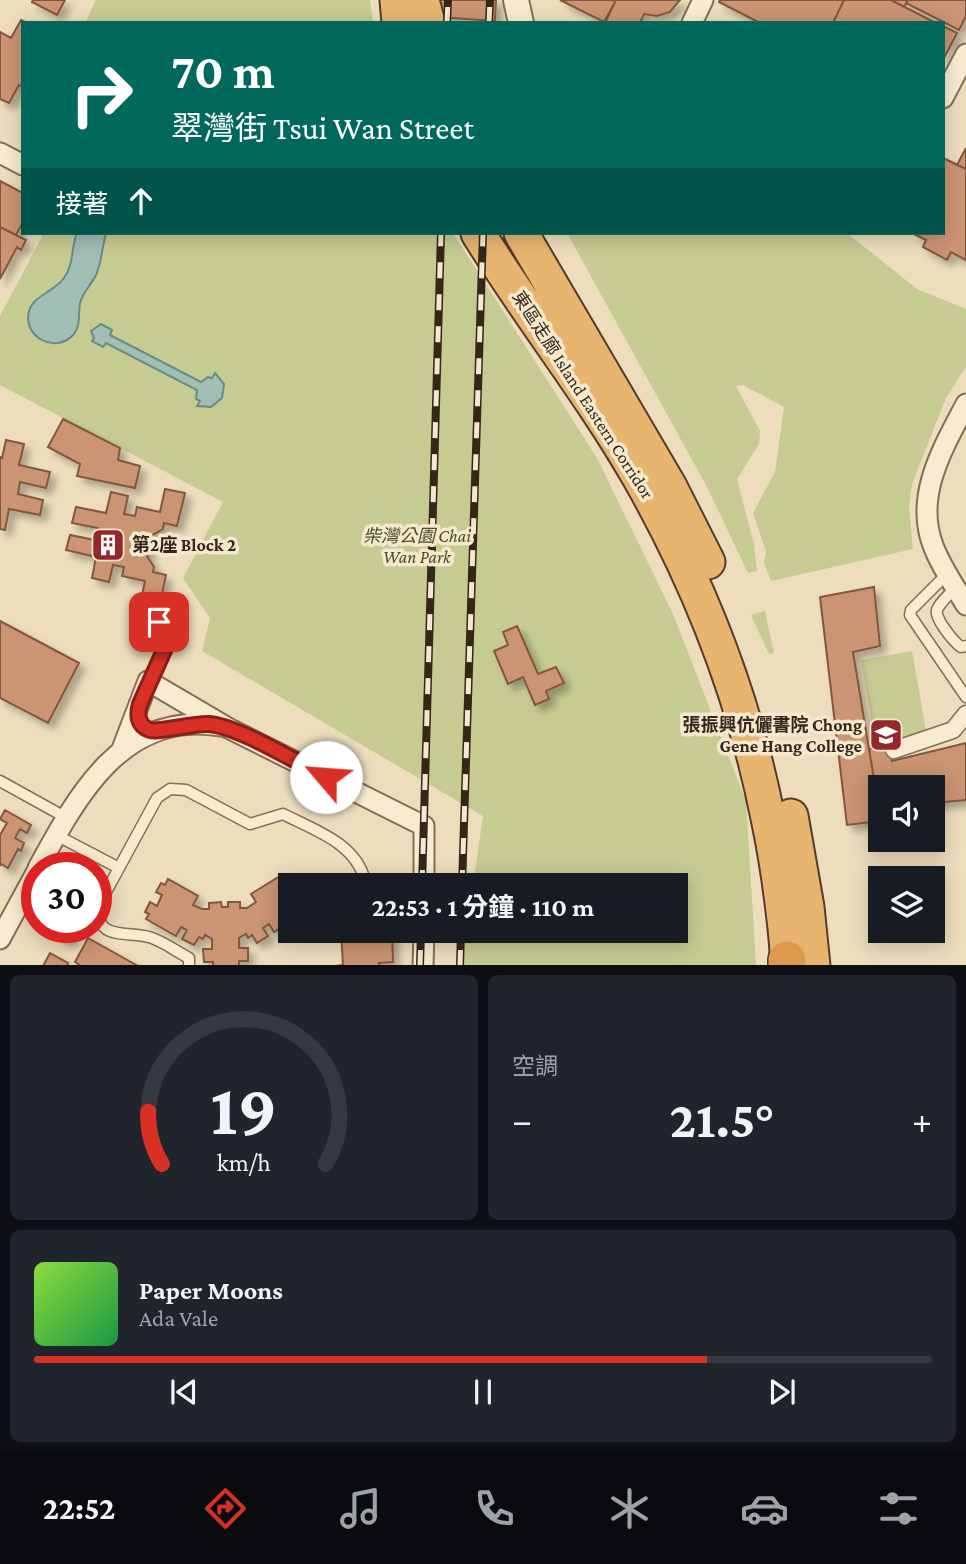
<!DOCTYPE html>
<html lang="zh-TW">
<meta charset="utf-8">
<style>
:root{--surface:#171b24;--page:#20242c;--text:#f1f3f6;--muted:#9ea1a6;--line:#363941;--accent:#d93025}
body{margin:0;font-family:"Crimson Pro","Noto Sans TC",serif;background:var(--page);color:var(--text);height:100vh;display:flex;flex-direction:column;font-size:26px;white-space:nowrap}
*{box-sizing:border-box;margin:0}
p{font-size:23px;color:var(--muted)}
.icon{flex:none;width:38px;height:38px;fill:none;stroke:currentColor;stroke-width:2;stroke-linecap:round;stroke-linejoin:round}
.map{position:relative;height:965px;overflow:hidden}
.panel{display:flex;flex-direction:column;gap:10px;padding:10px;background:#0d0f14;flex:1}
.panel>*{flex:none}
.top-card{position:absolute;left:21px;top:21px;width:924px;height:214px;border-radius:0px;box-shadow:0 4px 18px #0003;background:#00695c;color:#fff;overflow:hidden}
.controls{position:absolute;left:868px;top:775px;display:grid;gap:14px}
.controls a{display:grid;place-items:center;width:77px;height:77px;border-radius:0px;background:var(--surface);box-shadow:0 4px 18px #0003;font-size:35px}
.speed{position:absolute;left:21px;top:852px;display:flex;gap:14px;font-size:35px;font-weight:700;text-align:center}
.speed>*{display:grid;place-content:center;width:91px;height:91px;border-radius:50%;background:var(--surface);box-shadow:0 4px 18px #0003;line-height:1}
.speed .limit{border:10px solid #d22;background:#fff;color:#111}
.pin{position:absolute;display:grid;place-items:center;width:60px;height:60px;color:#fff;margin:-30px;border-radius:14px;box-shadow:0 4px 10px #0006}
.me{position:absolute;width:77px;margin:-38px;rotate:297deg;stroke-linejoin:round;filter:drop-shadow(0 0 5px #0008)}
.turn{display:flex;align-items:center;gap:24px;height:147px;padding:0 35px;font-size:32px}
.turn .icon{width:91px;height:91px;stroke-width:2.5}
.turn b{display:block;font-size:49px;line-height:60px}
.then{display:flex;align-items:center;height:66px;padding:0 35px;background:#0003;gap:14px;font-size:26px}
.big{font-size:52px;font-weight:700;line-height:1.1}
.panel .card{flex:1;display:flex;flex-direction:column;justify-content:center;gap:10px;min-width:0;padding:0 24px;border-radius:10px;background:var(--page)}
.panel .dial{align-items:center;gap:0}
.dial svg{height:182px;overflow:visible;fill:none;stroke:var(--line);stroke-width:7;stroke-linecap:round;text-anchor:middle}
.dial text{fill:var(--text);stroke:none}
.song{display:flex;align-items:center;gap:21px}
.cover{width:84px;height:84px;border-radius:10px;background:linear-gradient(135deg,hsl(90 70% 55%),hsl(140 70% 35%))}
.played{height:7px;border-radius:4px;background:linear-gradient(90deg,var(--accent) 75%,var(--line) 75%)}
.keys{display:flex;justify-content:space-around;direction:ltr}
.heat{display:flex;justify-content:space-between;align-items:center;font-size:38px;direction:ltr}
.panel .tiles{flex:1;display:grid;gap:10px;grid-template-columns:1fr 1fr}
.card:last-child{grid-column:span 2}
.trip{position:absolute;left:278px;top:873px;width:410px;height:70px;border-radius:0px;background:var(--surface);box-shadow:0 4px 18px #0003;font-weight:700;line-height:70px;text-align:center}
.dock{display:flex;height:112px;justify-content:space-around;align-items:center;background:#090b0e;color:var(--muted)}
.dock .icon{width:49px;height:49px}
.dock .on{color:var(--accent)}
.dock b{font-size:32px;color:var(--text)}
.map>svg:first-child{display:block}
</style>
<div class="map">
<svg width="966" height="966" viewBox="0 0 966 966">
<defs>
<filter id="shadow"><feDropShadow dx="6" dy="6" stdDeviation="3.5" flood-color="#0004"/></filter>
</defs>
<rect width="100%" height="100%" fill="#edddbd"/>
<path fill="#c6cb92" d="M96 0H370L373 23H85Z
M44 233H453L597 458 673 614 746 801 756 965H461L466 931H676V886L473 885 483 816 202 651 210 618 183 578 223 502 0 385V316Z
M567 233H847L917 289 966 309V367L946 398 912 484 909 508 913 549 771 581 764 563 766 551 753 513 775 472 784 407 743 385 736 386 760 431 759 444 737 479 754 544 757 571 748 573 706 485Z
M765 611 774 653 769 654 751 615Z
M912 651 927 736 876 745 861 660Z"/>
<path fill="#a1beb5" stroke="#698c82" stroke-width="2" d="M77 233H106C102 247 102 261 96 275 91 285 83 292 80 303 78 313 81 325 74 334 56 355 22 337 29 311 34 295 54 292 64 278 74 264 71 248 77 233Z
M101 324 112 330 110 335 201 382 208 377 212 378 215 373 224 384 222 398 211 407 197 406 200 401 196 399 197 390 106 343 103 347 92 341 94 338 91 331Z"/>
<path fill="#cb9473" stroke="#84563d" stroke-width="2" filter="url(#shadow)" d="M33 0H65L57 15 32 2Z
M438 0H496L495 21 438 17Z
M560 0H616L604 22Z
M616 0H680L670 12 657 16 644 14 640 23H605Z
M720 0H844L833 23H760L719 2Z
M844 0H891L936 23H833Z
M891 0H908L904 7Z
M908 0H966V16L959 30 906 3Z
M21 20 27 23H23V87L19 85 9 103 0 99V32L11 38Z
M943 26 957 33 943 60Z
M966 148V169L957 165Z
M943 158 966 169V260L951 252 947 260 923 247 926 240 912 233H943Z
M0 181 23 193V222L16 235 0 227Z
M0 227 26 240 21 250 17 247 0 279Z
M63 419 120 448 118 460 140 466 135 488 77 476 80 464 48 447Z
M6 440 24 444 19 465 50 472 46 488 20 482 18 494 43 500 40 515 9 509 5 530 0 529V457L2 458Z
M165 489 185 493 177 526 164 523 163 529 151 536 147 556 154 567 153 572 166 575 159 608 140 604 145 581 122 576 124 567 113 565 109 582 92 578 96 557 66 550 70 535 95 540 98 528 72 523 76 507 106 513 111 492 128 496 124 514 135 516 137 507 160 512Z
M874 587 880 646 853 652 869 749 888 745 892 761 966 743V800L933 803V788H880V821L847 825 820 597Z
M0 621 79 663 48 723 0 698Z
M517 626 538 674 556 667 564 683 546 691 549 699 535 705 523 677 508 684 494 651 508 645 503 632Z
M966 743V800L933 803V788H880L879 809 869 749 888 745 892 761Z
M5 810 31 825 27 833 20 829 15 838 24 843 21 851 18 849 8 868 1 864 0 866V835L7 823 0 819Z
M280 876 284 881 287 879 292 886 286 891 290 898V922L274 932 269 924 263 928 268 936 257 943 252 935 248 938 246 934 239 938V948H248V961H239V966H213V962H204L203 949H212V939L205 935 203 939 199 937 194 945 182 939 187 930 181 927 176 936 146 919 149 914 145 912 150 902 157 906 162 895 156 892 161 883 165 885 168 879 198 896 193 905 202 909H209V903L221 902 222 907H228V902H240V908H247L256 902 251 894Z
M389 880 390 886H339V882Z
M63 928 74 931 68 941 58 936Z
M341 931H392L393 962 379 963V966H335L343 965Z
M88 938 138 966H81L75 962Z
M50 953 68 963 67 966H43Z"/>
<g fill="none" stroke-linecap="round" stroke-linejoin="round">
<defs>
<path id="service" d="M947 574 911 610 910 615 966 697
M955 588C950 594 940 602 937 610 934 618 954 642 961 647L966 646
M148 681 170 637 167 628 159 622
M0 781 65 817
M56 835 119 868
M189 966V958C177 952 163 941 149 937 126 931 92 941 100 903L157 798 170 789 186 790 250 824 283 814C314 830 356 843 365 881"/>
<path id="pedestrian" d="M894 750 953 730 966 714"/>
<path id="minor" d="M692 23 703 0
M943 98 966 54
M0 153 23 165
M966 404C943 448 913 497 934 548 942 568 955 587 966 605
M122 749 148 681 228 728 424 826V886
M38 868C77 796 123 710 220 726
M0 939 37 871
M423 966 424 931"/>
<path id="tertiary" d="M516 0 521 23"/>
<path id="trunk" d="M397 0 399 23
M422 0 428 23
M478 233C529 316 590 392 639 477 700 584 744 697 768 818 776 855 781 891 785 928 786 941 788 953 787 966
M521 233 669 485 708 562
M791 816 807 907 813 966"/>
<path id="motorway" d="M787 960V966"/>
</defs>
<use href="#service" stroke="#856d57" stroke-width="13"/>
<use href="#pedestrian" stroke="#856d57" stroke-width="19"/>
<use href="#minor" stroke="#856d57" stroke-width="23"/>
<use href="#tertiary" stroke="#856d57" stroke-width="28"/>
<use href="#trunk" stroke="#523c2b" stroke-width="37"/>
<use href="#motorway" stroke="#523c2b" stroke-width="40"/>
<use href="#service" stroke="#f8ebd0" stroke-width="10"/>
<use href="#pedestrian" stroke="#f8ebd0" stroke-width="16"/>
<use href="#minor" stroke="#f8ebd0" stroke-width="19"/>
<use href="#tertiary" stroke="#f8ebd0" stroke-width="24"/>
<use href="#trunk" stroke="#e8b570" stroke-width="33"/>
<use href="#motorway" stroke="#de994c" stroke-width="37"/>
<defs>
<path id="rail" d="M447 23 448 0
M489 23 490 0
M422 886 441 233
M462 886 483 233
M420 966 421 931
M460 966 461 931"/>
</defs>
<use href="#rail" stroke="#34261b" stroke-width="8"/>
<use href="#rail" stroke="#f5e8cd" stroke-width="5" stroke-dasharray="16" stroke-linecap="butt"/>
</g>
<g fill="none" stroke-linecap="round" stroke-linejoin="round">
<defs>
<path id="route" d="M159 622 167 628 170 637 140 704C137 714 137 726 150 730 159 733 193 723 209 724 240 727 296 762 326 777"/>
</defs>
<use href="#route" stroke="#8d1f18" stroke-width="18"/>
<use href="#route" stroke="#d93025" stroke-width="12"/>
</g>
<defs>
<symbol id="building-square" viewBox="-11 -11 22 22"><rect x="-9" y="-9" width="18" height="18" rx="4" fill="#93272c" stroke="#f5e8cd"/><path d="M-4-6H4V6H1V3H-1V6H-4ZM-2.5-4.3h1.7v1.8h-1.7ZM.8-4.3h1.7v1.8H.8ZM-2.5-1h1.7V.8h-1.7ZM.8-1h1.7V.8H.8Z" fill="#fff"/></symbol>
<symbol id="school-square" viewBox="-11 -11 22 22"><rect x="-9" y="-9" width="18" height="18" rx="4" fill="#93272c" stroke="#f5e8cd"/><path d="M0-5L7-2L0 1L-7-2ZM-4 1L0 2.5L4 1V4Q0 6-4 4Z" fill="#fff"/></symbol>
</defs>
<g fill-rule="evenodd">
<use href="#building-square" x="89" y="526" width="38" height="38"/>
<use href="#school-square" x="867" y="716" width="38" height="38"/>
</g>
<g text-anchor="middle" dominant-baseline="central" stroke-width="7" stroke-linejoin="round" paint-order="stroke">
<g font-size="18" fill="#34261b" stroke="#f5e8cd">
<text transform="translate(583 395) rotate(57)">東區走廊 Island Eastern Corridor</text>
</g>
<g font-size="18" font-style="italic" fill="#465022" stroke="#f5e8cd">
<text x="417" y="536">柴灣公園 Chai<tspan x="417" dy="21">Wan Park</tspan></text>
</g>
<g font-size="18" font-weight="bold" fill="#34261b" stroke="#f5e8cd" text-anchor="start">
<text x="132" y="545">第2座 Block 2</text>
<text x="862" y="725" text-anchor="end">張振興伉儷書院 Chong<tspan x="862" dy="21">Gene Hang College</tspan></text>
</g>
</g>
</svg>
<div class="controls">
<a><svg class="icon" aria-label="sound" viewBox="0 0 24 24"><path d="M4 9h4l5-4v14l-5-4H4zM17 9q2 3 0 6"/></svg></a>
<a><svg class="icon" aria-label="layers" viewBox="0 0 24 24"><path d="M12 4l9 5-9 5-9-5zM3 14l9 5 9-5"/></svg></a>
</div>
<div class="speed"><div class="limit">30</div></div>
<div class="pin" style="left:159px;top:622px;background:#d93025"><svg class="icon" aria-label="arrive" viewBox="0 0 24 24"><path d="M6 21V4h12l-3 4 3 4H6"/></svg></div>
<svg class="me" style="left:326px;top:777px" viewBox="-20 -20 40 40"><circle r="19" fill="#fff"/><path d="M0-13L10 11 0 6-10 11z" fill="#d93025"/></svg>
<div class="trip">22:53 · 1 分鐘 · 110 m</div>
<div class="top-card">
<div class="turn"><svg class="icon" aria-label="right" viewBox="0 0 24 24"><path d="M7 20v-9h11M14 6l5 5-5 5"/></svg><div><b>70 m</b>翠灣街 Tsui Wan Street</div></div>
<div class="then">接著<svg class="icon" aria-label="ahead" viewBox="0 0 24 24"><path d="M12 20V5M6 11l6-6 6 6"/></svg></div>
</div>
</div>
<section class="panel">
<div class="tiles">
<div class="card dial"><svg viewBox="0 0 100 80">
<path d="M14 69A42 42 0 1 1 86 69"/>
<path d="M14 69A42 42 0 0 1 8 46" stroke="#d93025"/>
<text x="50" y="56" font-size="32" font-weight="700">19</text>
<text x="50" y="72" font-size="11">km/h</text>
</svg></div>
<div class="card"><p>空調</p>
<div class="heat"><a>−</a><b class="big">21.5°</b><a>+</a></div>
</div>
<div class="card">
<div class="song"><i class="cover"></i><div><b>Paper Moons</b><p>Ada Vale</p></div></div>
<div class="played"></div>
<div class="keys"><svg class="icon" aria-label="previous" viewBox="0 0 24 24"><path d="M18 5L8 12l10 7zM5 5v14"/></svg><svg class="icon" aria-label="pause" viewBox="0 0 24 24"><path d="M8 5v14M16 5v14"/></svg><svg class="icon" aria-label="next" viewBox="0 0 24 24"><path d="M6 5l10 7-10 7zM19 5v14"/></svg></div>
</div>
</div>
</section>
<nav class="dock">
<b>22:52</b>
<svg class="icon on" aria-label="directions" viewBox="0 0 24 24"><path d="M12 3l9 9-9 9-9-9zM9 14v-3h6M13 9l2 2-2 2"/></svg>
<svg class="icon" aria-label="music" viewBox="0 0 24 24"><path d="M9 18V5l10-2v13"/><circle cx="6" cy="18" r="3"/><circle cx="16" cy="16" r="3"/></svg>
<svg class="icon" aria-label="phone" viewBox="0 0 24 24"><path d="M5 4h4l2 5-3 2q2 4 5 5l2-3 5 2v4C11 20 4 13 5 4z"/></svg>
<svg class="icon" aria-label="climate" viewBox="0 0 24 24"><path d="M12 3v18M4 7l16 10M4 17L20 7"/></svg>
<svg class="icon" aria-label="car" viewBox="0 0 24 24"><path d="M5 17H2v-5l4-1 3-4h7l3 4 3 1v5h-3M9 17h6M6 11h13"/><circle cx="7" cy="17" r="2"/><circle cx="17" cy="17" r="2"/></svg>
<svg class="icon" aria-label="filters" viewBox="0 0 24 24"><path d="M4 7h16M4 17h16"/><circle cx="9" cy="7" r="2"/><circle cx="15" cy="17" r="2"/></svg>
</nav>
